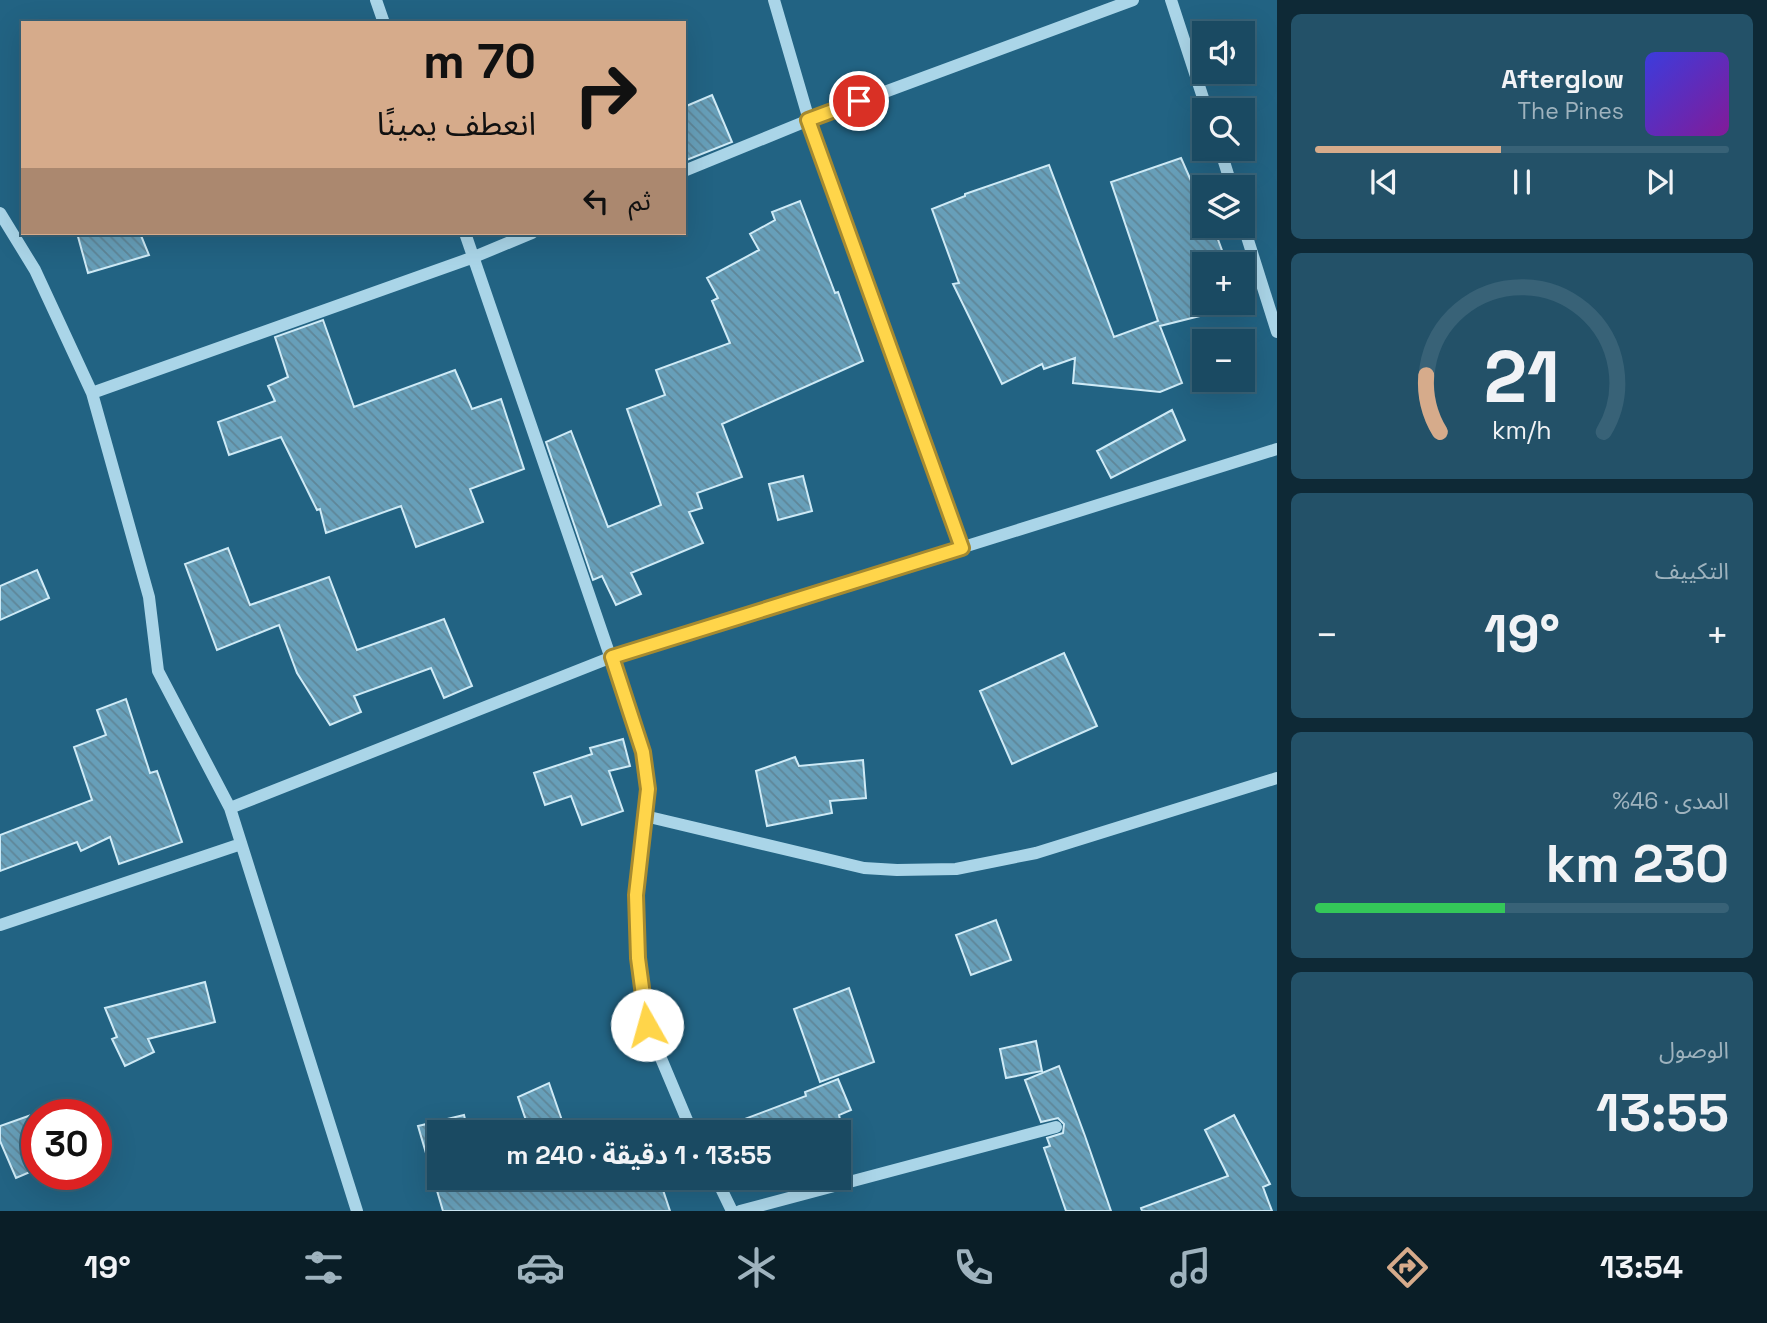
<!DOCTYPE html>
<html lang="ar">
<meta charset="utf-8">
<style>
:root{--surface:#1a4a62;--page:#235168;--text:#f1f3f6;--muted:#9fb3be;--line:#386277;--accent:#d6ab8b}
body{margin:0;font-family:"Space Grotesk","Noto Sans Arabic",sans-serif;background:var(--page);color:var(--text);direction:rtl;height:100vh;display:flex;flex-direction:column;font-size:26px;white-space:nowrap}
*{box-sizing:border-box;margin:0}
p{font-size:23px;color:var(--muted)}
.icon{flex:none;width:38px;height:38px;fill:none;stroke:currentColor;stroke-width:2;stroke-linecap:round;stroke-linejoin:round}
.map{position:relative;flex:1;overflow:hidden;direction:ltr}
.side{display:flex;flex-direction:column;gap:14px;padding:14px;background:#0e2936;width:490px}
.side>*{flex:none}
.hud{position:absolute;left:21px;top:21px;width:665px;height:214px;border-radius:0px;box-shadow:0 7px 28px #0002,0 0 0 2px var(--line);direction:rtl;background:#d6ab8b;color:#111;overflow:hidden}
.tools{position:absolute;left:1192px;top:21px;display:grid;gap:14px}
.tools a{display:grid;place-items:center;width:63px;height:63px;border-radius:0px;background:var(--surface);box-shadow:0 7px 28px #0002,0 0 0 2px var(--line);font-size:35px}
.speed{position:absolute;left:21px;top:1099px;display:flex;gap:14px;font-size:35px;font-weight:700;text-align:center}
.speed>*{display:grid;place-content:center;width:91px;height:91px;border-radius:50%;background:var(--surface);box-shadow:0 7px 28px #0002,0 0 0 2px var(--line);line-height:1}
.speed .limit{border:10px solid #d22;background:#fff;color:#111}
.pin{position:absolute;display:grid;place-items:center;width:60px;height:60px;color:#fff;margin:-30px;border:4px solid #fff;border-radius:50%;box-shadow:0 2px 7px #0007}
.me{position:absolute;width:77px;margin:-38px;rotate:353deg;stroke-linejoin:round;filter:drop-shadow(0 0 5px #0008)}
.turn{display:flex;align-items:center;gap:24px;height:147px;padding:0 35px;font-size:32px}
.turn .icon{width:91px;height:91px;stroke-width:2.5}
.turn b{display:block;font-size:49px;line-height:60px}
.then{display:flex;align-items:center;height:66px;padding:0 35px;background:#0003;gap:14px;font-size:26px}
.big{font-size:52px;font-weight:700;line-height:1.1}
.side .tile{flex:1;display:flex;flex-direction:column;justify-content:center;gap:10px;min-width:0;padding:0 24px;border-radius:10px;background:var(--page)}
.side .dial{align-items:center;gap:0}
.dial svg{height:182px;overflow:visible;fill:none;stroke:var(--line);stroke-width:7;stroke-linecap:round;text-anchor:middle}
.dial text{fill:var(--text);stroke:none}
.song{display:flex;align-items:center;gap:21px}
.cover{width:84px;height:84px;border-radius:10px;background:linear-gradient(135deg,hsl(240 70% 55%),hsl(290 70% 35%))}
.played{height:7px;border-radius:4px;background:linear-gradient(90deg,var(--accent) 45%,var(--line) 45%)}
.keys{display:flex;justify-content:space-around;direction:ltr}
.heat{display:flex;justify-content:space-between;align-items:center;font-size:38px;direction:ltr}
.charge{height:10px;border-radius:5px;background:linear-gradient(90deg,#34c759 46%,var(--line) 0)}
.trip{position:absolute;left:427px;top:1120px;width:424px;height:70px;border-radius:0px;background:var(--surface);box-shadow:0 7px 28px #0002,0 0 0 2px var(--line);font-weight:700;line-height:70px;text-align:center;direction:rtl}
.tab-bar{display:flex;height:112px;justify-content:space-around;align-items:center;background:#0a1e27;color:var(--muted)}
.tab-bar .icon{width:49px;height:49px}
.tab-bar .active{color:var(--accent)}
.tab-bar b{font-size:32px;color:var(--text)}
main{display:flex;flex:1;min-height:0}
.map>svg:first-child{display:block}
</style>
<main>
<section class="side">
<div class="tile">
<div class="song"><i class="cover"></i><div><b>Afterglow</b><p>The Pines</p></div></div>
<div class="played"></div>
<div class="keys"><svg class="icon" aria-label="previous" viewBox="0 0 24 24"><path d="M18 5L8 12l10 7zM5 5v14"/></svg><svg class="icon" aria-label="pause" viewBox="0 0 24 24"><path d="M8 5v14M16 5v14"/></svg><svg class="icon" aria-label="next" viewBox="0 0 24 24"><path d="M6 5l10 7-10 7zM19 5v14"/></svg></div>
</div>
<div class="tile dial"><svg viewBox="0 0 100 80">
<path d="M14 69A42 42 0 1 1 86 69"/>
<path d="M14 69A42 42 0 0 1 8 44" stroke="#d6ab8b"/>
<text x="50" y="56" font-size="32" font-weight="700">21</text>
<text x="50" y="72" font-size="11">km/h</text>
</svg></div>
<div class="tile"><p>التكييف</p>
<div class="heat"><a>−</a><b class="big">19°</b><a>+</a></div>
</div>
<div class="tile"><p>المدى · 46%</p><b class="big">230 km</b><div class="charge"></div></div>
<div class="tile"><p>الوصول</p><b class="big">13:55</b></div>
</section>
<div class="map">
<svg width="1277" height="1211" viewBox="0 0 1277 1211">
<defs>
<pattern id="building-back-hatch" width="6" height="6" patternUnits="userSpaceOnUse" patternTransform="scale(1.75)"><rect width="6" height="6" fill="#679fb9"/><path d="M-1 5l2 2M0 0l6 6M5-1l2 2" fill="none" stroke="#5f8698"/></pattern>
</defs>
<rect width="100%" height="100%" fill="#226383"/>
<path fill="url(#building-back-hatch)" stroke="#ceeaf6" stroke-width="2" d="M712 95 732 142 684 161V107Z
M1181 158 1204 210V226H1213L1227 264H1204V303H1218L1220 311 1160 326 1182 383 1160 392 1073 383 1075 358 1044 369 1042 364 1002 384 953 284 959 283 932 209 965 196V194L1049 165 1114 337 1158 321 1111 182Z
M800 201 835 293 838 292 863 361 722 424 742 477 697 493 702 508 689 512 703 543 631 573 641 594 616 605 602 576 593 580 546 442 571 431 608 527 661 505 627 409 665 395 656 370 730 343 712 301 718 298 707 278 759 250 750 234 775 220 772 212Z
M77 233H140L149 255 88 273Z
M323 320 354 407 455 370 472 409 501 399 524 469 470 489 483 522 416 547 401 506 326 533 320 509 317 510 281 437 229 455 218 422 275 401 268 386 288 377 275 337Z
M1172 410 1185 440 1111 478 1097 451Z
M803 476 812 511 778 520 769 484Z
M228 548 250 605 329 577 357 650 444 619 472 686 444 698 431 668 354 696 361 712 330 725 297 673 279 625 217 650 185 564Z
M37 570 49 598 0 620V586Z
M1064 653 1097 726 1012 764 980 691Z
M126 699 150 773 157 771 182 842 119 864 110 837 81 851 77 842 0 871V835L92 800 74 747 106 735 97 710Z
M623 739 630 766 609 771 623 811 582 825 571 796 545 805 534 773 592 754 590 748Z
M795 757 799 766 863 760 866 798 830 801 832 813 767 826 756 771Z
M996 920 1011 960 971 975 956 935Z
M205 982 215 1022 148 1039 154 1052 125 1066 112 1039 117 1037 105 1008Z
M849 988 874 1062 820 1082 794 1009Z
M1036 1041 1042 1071 1006 1078 1000 1049Z
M1059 1066 1085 1136 1111 1211H1066L1044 1148 1050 1146 1047 1138 1063 1133 1064 1124 1058 1118 1041 1122 1025 1080Z
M838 1079 851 1110 839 1115 843 1132H719L718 1129 806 1096 805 1092Z
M549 1083 566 1132H530L518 1097Z
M37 1113V1169L16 1178 0 1141V1126Z
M464 1115 468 1132H439V1178H659L670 1211H443L418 1126Z
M1234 1115 1270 1184 1263 1187 1272 1211H1142L1141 1208 1228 1176 1205 1130Z
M639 1121 643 1132H605Z"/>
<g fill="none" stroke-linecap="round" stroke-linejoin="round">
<path stroke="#aad5e8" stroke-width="12" d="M376 0 384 23
M774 0 809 120 962 548
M1171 0 1207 110
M1220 149 1232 187
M684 171 809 120 1133 0
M0 213 35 270 92 393 149 597 158 671 230 808 357 1211
M1242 221 1277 332
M465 233 643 752 648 789 636 895 638 958 643 999 647 1025 692 1132
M92 393 474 257 532 233
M230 808 612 657 1277 449
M645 816 864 868 897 870 956 869 1036 853 1277 778
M0 925 241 844
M716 1178 732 1211
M740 1211 1056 1127"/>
</g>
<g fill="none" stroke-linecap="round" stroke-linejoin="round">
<defs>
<path id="route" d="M647 1025 638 958 636 895 648 789 643 752 612 657 962 548 808 120 859 101"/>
</defs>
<use href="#route" stroke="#a68a30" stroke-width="18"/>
<use href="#route" stroke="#ffd54a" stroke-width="12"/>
</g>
</svg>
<div class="tools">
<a><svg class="icon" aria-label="sound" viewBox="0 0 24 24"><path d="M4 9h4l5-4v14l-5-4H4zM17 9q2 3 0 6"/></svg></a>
<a><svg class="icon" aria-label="search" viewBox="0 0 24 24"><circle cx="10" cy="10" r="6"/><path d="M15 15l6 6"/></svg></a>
<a><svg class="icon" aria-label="layers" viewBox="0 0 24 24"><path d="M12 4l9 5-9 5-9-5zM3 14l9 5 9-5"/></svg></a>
<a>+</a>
<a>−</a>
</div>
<div class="speed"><div class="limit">30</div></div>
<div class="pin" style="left:859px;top:101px;background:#d93025"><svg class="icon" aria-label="arrive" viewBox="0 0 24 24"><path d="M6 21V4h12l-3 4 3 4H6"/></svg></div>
<svg class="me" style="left:647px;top:1025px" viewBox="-20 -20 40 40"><circle r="19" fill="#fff"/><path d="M0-13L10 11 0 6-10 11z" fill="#ffd54a"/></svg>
<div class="trip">13:55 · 1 دقيقة · 240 m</div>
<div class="hud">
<div class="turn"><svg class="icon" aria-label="right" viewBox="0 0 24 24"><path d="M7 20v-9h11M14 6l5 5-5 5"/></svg><div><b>70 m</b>انعطف يمينًا</div></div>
<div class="then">ثم<svg class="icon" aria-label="left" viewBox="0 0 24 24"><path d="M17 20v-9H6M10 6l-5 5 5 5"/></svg></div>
</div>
</div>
</main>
<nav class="tab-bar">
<b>13:54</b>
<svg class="icon active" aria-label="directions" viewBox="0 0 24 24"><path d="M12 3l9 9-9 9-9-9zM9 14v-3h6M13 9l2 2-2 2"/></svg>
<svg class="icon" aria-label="music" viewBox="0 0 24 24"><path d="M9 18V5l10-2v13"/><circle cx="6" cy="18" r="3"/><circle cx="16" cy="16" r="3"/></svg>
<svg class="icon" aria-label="phone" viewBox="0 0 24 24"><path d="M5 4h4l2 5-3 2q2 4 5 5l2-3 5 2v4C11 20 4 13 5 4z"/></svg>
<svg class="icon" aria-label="climate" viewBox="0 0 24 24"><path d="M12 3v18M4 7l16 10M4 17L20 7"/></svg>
<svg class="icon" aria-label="car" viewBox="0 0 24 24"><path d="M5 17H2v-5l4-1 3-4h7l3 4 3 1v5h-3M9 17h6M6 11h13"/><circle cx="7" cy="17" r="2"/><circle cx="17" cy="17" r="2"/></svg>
<svg class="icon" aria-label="filters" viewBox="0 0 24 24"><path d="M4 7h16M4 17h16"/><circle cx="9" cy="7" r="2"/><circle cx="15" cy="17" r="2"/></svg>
<b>19°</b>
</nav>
